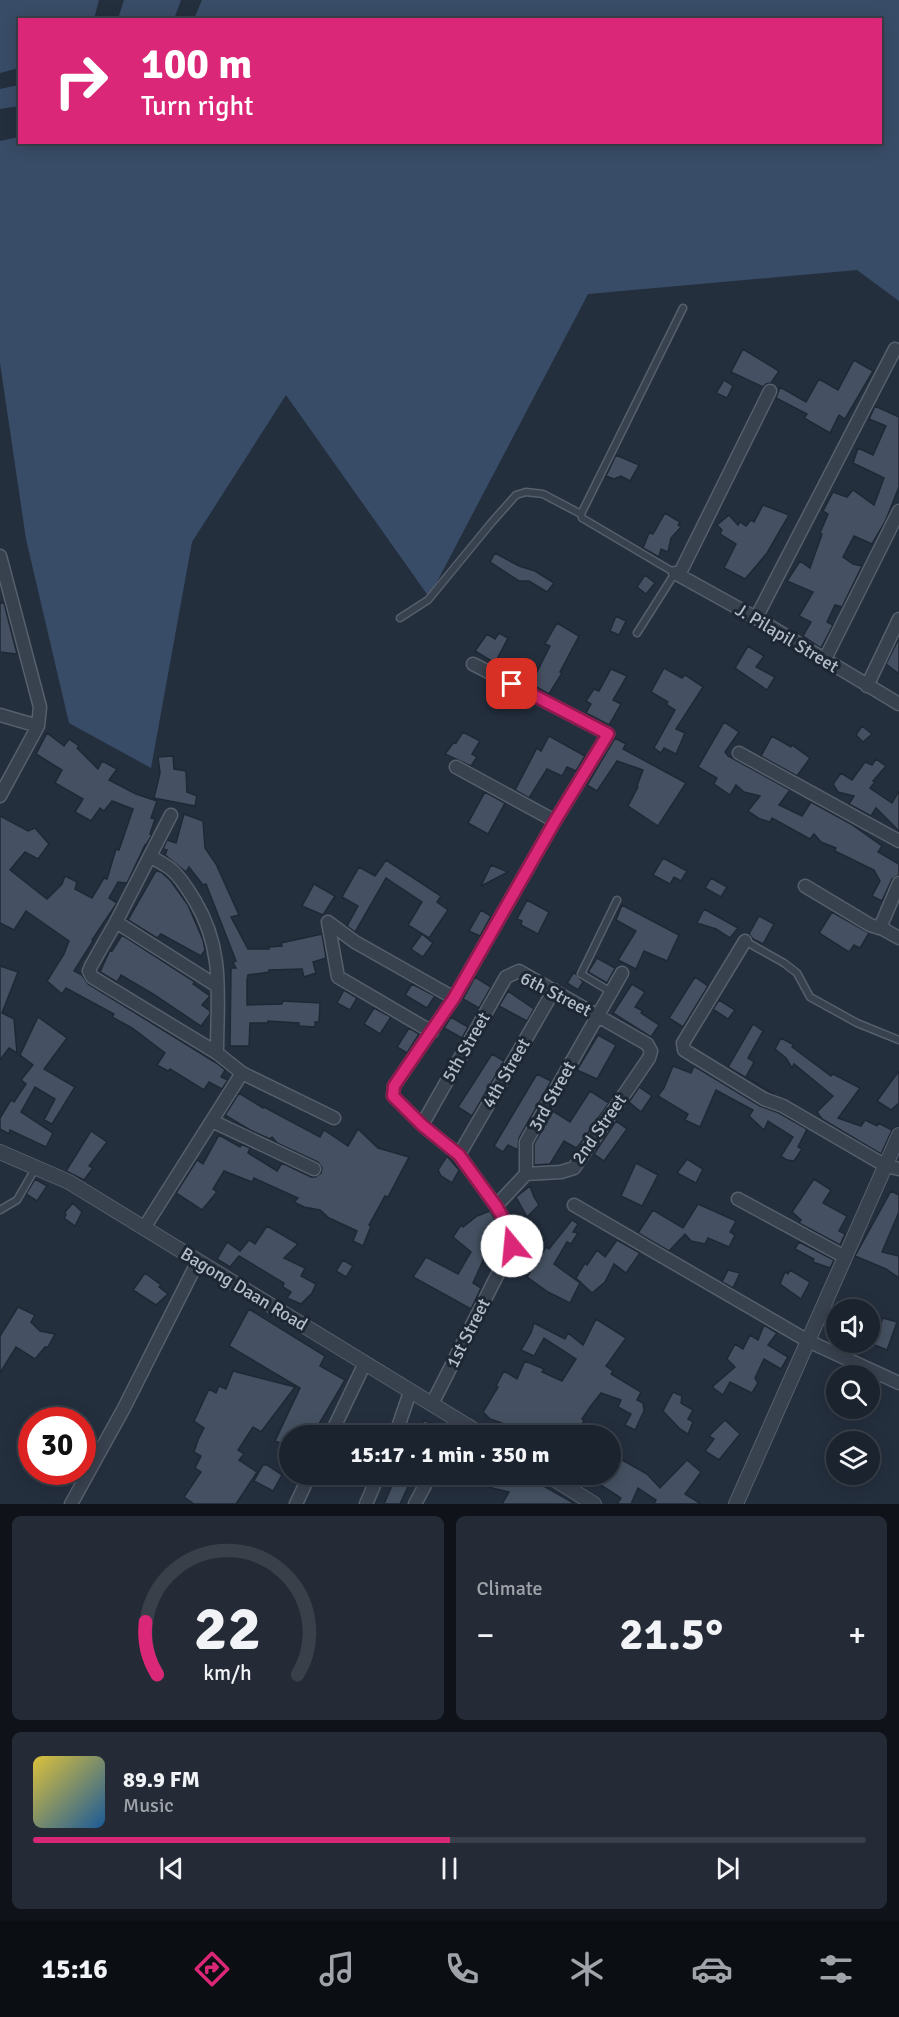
<!DOCTYPE html>
<meta charset="utf-8">
<style>
:root{--surface:#1b232e;--page:#242b36;--text:#f1f3f6;--muted:#a0a4aa;--line:#39404a;--accent:#db2777}
body{margin:0;font-family:Signika,sans-serif;background:var(--page);color:var(--text);height:100vh;display:flex;flex-direction:column;font-size:22px;white-space:nowrap}
*{box-sizing:border-box;margin:0}
p{font-size:20px;color:var(--muted)}
.icon{flex:none;width:33px;height:33px;fill:none;stroke:currentColor;stroke-width:2;stroke-linecap:round;stroke-linejoin:round}
.map{position:relative;height:1504px;overflow:hidden}
.drawer{display:flex;flex-direction:column;gap:12px;padding:12px;background:#0f1319;flex:1}
.drawer>*{flex:none}
.banner{position:absolute;left:18px;top:18px;width:864px;height:126px;border-radius:0px;box-shadow:0 3px 15px #0003,0 0 0 2px var(--line);background:#db2777;color:#fff;overflow:hidden}
.tools{position:absolute;left:826px;top:1299px;display:grid;gap:12px}
.tools a{display:grid;place-items:center;width:54px;height:54px;border-radius:50%;background:var(--surface);box-shadow:0 3px 15px #0003,0 0 0 2px var(--line);font-size:30px}
.speed{position:absolute;left:18px;top:1407px;display:flex;gap:12px;font-size:30px;font-weight:700;text-align:center}
.speed>*{display:grid;place-content:center;width:78px;height:78px;border-radius:50%;background:var(--surface);box-shadow:0 3px 15px #0003,0 0 0 2px var(--line);line-height:1}
.speed .limit{border:9px solid #d22;background:#fff;color:#111}
.pin{position:absolute;display:grid;place-items:center;width:51px;height:51px;color:#fff;margin:-26px;border-radius:12px;box-shadow:0 3px 9px #0006}
.me{position:absolute;width:66px;margin:-33px;rotate:343deg;stroke-linejoin:round;filter:drop-shadow(0 0 4px #0008)}
.turn{display:flex;align-items:center;gap:21px;height:126px;padding:0 24px;font-size:27px}
.turn .icon{width:78px;height:78px;stroke-width:2.5}
.turn b{display:block;font-size:42px;line-height:51px}
.big{font-size:45px;font-weight:700;line-height:1.1}
.drawer .tile{flex:1;display:flex;flex-direction:column;justify-content:center;gap:9px;min-width:0;padding:0 21px;border-radius:9px;background:var(--page)}
.drawer .dial{align-items:center;gap:0}
.dial svg{height:156px;overflow:visible;fill:none;stroke:var(--line);stroke-width:7;stroke-linecap:round;text-anchor:middle}
.dial text{fill:var(--text);stroke:none}
.song{display:flex;align-items:center;gap:18px}
.cover{width:72px;height:72px;border-radius:9px;background:linear-gradient(135deg,hsl(50 70% 55%),hsl(210 70% 35%))}
.played{height:6px;border-radius:3px;background:linear-gradient(90deg,var(--accent) 50%,var(--line) 50%)}
.keys{display:flex;justify-content:space-around;direction:ltr}
.heat{display:flex;justify-content:space-between;align-items:center;font-size:33px;direction:ltr}
.drawer .tiles{flex:1;display:grid;gap:12px;grid-template-columns:1fr 1fr}
.tile:last-child{grid-column:span 2}
.trip{position:absolute;left:279px;top:1425px;width:342px;height:60px;border-radius:30px;background:var(--surface);box-shadow:0 3px 15px #0003,0 0 0 2px var(--line);font-weight:700;line-height:60px;text-align:center}
.dock{display:flex;height:96px;justify-content:space-around;align-items:center;background:#0b0e12;color:var(--muted)}
.dock .icon{width:42px;height:42px}
.dock .on{color:var(--accent)}
.dock b{font-size:27px;color:var(--text)}
.map>svg:first-child{display:block}
</style>
<div class="map">
<svg width="899" height="1504" viewBox="0 0 899 1504">
<rect width="100%" height="100%" fill="#242f3e"/>
<path fill="#394c67" d="M0 0H99L94 19 20 20 19 68 0 73Z
M124 0H181L174 19H118Z
M202 0H899V301L857 270 588 294 429 597 286 395 192 542 151 768 69 723 26 539 0 363V141L19 137 20 142H880V20L194 19Z
M19 85V106L0 109V89Z"/>
<path fill="#455162" stroke="#1f2835" stroke-width="1.5" d="M743 349 779 371 771 383 766 384 763 387 731 372Z
M854 360 873 371 845 419 839 415 830 433 804 418 807 414 776 398 780 387 806 402 819 379 838 390Z
M724 380 733 386 727 398 716 393Z
M875 406 899 417V487L885 522 872 544 854 536 843 557 853 564 862 566 842 607 835 605 827 622 833 625 821 648 803 636 811 622 799 616 813 592 787 581 800 561 810 568 822 534 820 533 828 514 823 511 833 492 847 497 853 490 874 505 884 478 853 463 858 448 873 455 886 426 869 419Z
M616 455 639 465 630 481 621 476 614 479 606 476Z
M763 505 789 515 767 553 745 579 724 568 736 544 720 534 722 530 717 525 729 515 738 525 740 522 746 526 751 520 754 522Z
M665 513 680 522 678 525 681 527 671 538 668 552 661 549 659 557 643 548 649 533 653 534Z
M495 553 519 566 535 571 554 583 547 592 529 581H519L490 562Z
M645 575 655 583 646 594 637 587Z
M0 603H4L17 654 0 652Z
M616 616 626 621 619 635 610 631Z
M557 623 579 636 560 672 562 673 549 694 531 684 550 646 545 644Z
M499 633 508 638 495 663 475 651 487 634 495 639Z
M899 638V674L886 664Z
M748 646 764 656 756 667 775 677 767 690 735 668Z
M664 668 682 678 685 675 703 687 676 729 685 733 676 754 664 748 661 753 654 748 675 710 666 704 668 702 651 692Z
M611 669 627 676 613 700 621 704 609 725 586 713 591 704 586 701 594 689 599 691Z
M724 722 739 732 725 752 728 756 790 790 779 805 802 816 811 802 851 824 882 846 878 852 899 864V875L892 879 882 901 872 896 880 881 874 870 835 851 836 848 821 842 814 834 810 839 772 818 770 822 760 819 748 811 760 796 744 792 736 785 730 795 714 784 717 778 698 767Z
M862 726 872 734 863 742 856 735Z
M463 732 480 741 472 754 477 757 471 766 445 754 454 742 456 743Z
M47 733 64 746 69 739 79 746 77 748 98 769 102 761 117 769 109 780 136 794 157 801 151 818 155 819 150 834 152 835 146 845H145L127 883 118 882 109 898 117 903 92 940 93 941 74 971 82 975 88 984 218 1064 225 1070 221 1077 228 1080 222 1089 209 1082 204 1090 170 1069 168 1071 157 1065 165 1053 132 1028 112 1017 114 1014 66 988 62 994 47 981 64 954 69 941 26 911 14 930 0 923V816L28 831 35 828 49 844 38 859 25 852 10 870 47 899 62 884 65 876 77 882 75 889 92 898 104 878 107 879 116 849 119 850 133 809 112 801 104 811 100 808 91 821 75 812 83 799 55 783 62 770 36 754Z
M549 736 585 756 576 771 567 767 562 776 547 769 529 798 515 790 537 748 541 751Z
M772 736 791 747 792 745 810 758 797 776 761 756Z
M615 738 626 744 623 749 686 783 658 826 628 806 638 787 637 786 643 770 617 761 597 791 587 785Z
M173 756 174 769 186 771 187 792 197 796 195 806 154 798 160 773 158 757Z
M876 759 886 766 873 781 875 782 870 788 892 803 899 791V831L876 808 871 816 849 804 854 796 838 792 833 784 841 773 852 780 865 762 872 765Z
M485 792 505 803 488 834 468 823Z
M184 814 203 821 205 848 216 864 239 915 231 917 248 949H269V947L282 946 281 943 322 934 326 958 313 962 316 973 304 977 302 969 269 970V972L248 975 247 980V1005L282 1004 283 1001 320 1003 319 1022H315V1027L299 1026V1023L268 1021V1023H250L249 1046H230L231 968H236L233 963 236 961 206 884 203 885 189 867 186 872 165 855 167 850 163 849 167 840 176 843Z
M663 858 687 871 681 881 674 877 670 884 653 875Z
M386 860 441 896 437 902 448 910 429 938 408 925 422 902 386 878 355 932 347 926 358 906 342 897 359 867 375 876Z
M491 865 508 872 481 886Z
M156 871 161 872 170 880 188 905 203 940 205 950 201 956 161 934 157 938 128 920Z
M711 878 727 887 721 897 705 888Z
M314 884 335 896 323 915 302 906Z
M527 900 549 912 538 934 521 925 522 921 517 919Z
M622 905 679 935 667 961 644 951 636 969 618 960 636 931 616 920Z
M704 909 738 928 730 938 716 929 697 923Z
M481 910 491 916 480 936 469 931Z
M832 912 869 933 860 948 854 945 849 952 819 933Z
M759 916 774 924 763 944 753 939 749 934Z
M422 934 433 943 423 957 411 949Z
M122 935 195 982 193 984 210 996 202 1005 210 1011V1014L201 1026 153 994 121 975 117 982 100 972 110 950 112 951Z
M597 958 615 968 607 983 588 972Z
M0 966 18 972 2 1013 14 1019 17 1053 9 1048 0 1060Z
M574 972 583 982 578 990 567 983Z
M475 977 491 987 479 1008 463 999Z
M695 977 708 986 683 1027 669 1018Z
M412 984 435 996 427 1008 405 995Z
M632 984 645 992 635 1007 643 1011 641 1013 659 1025 651 1037 613 1013Z
M344 990 357 998 350 1010 337 1003Z
M508 991 534 1009 527 1021 499 1006Z
M719 1000 735 1010 728 1019 713 1009Z
M374 1008 391 1017 380 1034 364 1024Z
M38 1017 67 1038 44 1069 75 1087 52 1124 44 1120 55 1099 35 1087 21 1112 53 1133 46 1147 10 1130 9 1134 0 1129V1118L11 1100 14 1102 26 1084 21 1080 33 1065 20 1055Z
M451 1017 468 1027 462 1038 444 1028Z
M753 1024 763 1031 748 1058 754 1062 746 1077 774 1094 728 1067Z
M409 1028 419 1034 407 1053 397 1047Z
M598 1035 616 1045 597 1079 577 1070Z
M781 1038 794 1045 792 1047 831 1076 833 1074 860 1088 838 1118 861 1126 865 1120 877 1126 878 1123 892 1130 881 1154 822 1119 817 1112 833 1096 794 1064 792 1068 786 1058 775 1049Z
M492 1054 504 1061 472 1116 458 1107Z
M673 1066 691 1073 694 1066 760 1106 779 1113 807 1129 798 1147 802 1149 794 1161 787 1160 781 1156 793 1137 768 1121 764 1130 749 1116 753 1110 716 1090 700 1127 685 1120 688 1114 658 1096 664 1088Z
M899 1071V1103L891 1110 877 1101Z
M537 1074 551 1081 519 1138 518 1150 508 1145 503 1152 494 1146Z
M639 1087 652 1096 641 1112 629 1102Z
M590 1091 609 1103 580 1144 576 1148 564 1141 550 1164 534 1165V1144L553 1111 570 1122Z
M239 1093 263 1108 264 1107 320 1137 324 1130 348 1146 358 1129 378 1148 409 1157 388 1197 385 1196 369 1225 371 1226 363 1246 353 1241 357 1231 329 1218 320 1210 304 1207 294 1202 298 1198 254 1178 252 1182 224 1171 213 1189 217 1192 202 1210 176 1193 197 1160 203 1164 219 1135 240 1147 241 1144 250 1148 248 1153 277 1171 282 1163 311 1177H315L321 1173 322 1168 318 1162 277 1143 272 1137 270 1139 250 1130 225 1115Z
M616 1121 627 1129 604 1161 594 1154Z
M91 1131 107 1142 89 1166 93 1168 84 1180 66 1171Z
M447 1156 459 1170 452 1183 441 1176 438 1170Z
M687 1159 703 1169 696 1183 677 1173Z
M636 1163 658 1175 642 1206 621 1196Z
M35 1179 47 1186 37 1201 26 1194Z
M814 1179 831 1190 823 1203 847 1216 839 1231 845 1234 840 1245 799 1223 801 1220 792 1212Z
M530 1186 534 1197 539 1205 527 1217 516 1197Z
M891 1191 899 1195V1212L882 1252 899 1256V1278L886 1269 855 1256Z
M73 1203 82 1212 75 1226 64 1218 66 1215 65 1212Z
M698 1204 736 1221 730 1232 735 1235 729 1247 708 1238 705 1244 691 1241 685 1234 669 1251 638 1233 653 1210 683 1228Z
M490 1211 505 1237 504 1244 502 1247 486 1254 473 1283 481 1288 471 1309 413 1277 426 1257 458 1274 471 1252 453 1237 461 1225 463 1227 477 1216Z
M572 1220 578 1224 573 1232 578 1233 571 1244 567 1242 554 1264 580 1283 570 1303 548 1292 527 1277 546 1247 549 1249Z
M267 1226 298 1244 284 1258 305 1268 301 1276 316 1284 312 1293 301 1304 287 1298 291 1292 283 1287 284 1283 239 1256 230 1267 217 1259 227 1242 240 1251 249 1240 255 1244Z
M617 1240 640 1253 626 1273 614 1264 605 1282 592 1293 576 1278 585 1263 587 1265 597 1250 605 1257Z
M799 1242 834 1260 830 1268 813 1262 814 1259 795 1249Z
M343 1260 353 1266 346 1277 336 1271Z
M728 1270 740 1273 733 1288 722 1282Z
M790 1270 810 1282 801 1299 780 1284 785 1272 788 1274Z
M145 1273 161 1285 159 1287 168 1294 156 1305 133 1290Z
M18 1307 35 1315 31 1322 40 1331 55 1334 48 1347H45L35 1359 16 1347 0 1373V1336Z
M249 1309 325 1356 320 1366 345 1380 312 1436H290V1447L275 1441 300 1388 229 1346Z
M883 1318 897 1322 887 1350 872 1344Z
M596 1319 626 1338 606 1366 613 1371 611 1374 641 1392 637 1400 643 1403 644 1411 635 1430 625 1425 631 1414 618 1407 621 1400 601 1393 590 1407 582 1419 584 1421 581 1425 604 1436H521L515 1432 517 1428 490 1419 483 1412 498 1387 496 1386 504 1371 517 1379 525 1361 544 1369 542 1372 562 1381 576 1359 544 1338 534 1356 521 1350 531 1333 534 1323 565 1339 568 1333 583 1345Z
M764 1325 777 1333 768 1345 788 1357 781 1369 764 1359 755 1378 758 1383 752 1393 730 1382 723 1395 712 1387 735 1367 727 1359 735 1344 743 1349 750 1335 758 1340Z
M233 1371 295 1387 261 1432 253 1427 238 1450 244 1454 239 1460 257 1472 236 1504H194L184 1497 201 1472 195 1468 201 1456 194 1452 198 1440 204 1428 194 1421 209 1389 216 1393 219 1386 226 1389Z
M673 1392 682 1396 681 1403 693 1410 688 1419 693 1422 688 1434 679 1428 663 1411Z
M424 1420 440 1428 436 1436H417Z
M725 1420 740 1434 719 1460 705 1451 714 1439 709 1436Z
M617 1457 647 1474 660 1488 687 1460 701 1472 685 1494 701 1504H654L656 1500 638 1488 631 1504H617L621 1498 599 1484 606 1474H610V1469Z
M263 1465H267L282 1475 273 1491 254 1481Z
M397 1474H414L400 1504H384Z
M470 1474H518L542 1485 575 1504H502L509 1492 488 1487Z"/>
<g fill="none" stroke-linecap="round" stroke-linejoin="round">
<defs>
<path id="service" d="M400 618 428 600 492 522 516 495 526 492 543 494 581 514
M637 633 675 573 582 518 581 514 683 308
M745 941 784 963 797 973 810 997 857 1023 899 1040
M611 992 581 974 617 900
M0 1210 17 1200 35 1169"/>
<path id="minor" d="M0 556 40 707 38 726 0 796
M675 573 756 618 899 704
M679 575 770 391
M756 618 895 349
M824 661 899 511
M867 686 899 619
M0 715 38 726
M739 753 899 841
M456 767 555 821
M171 815 116 922 91 966 89 971 92 977 217 1053 242 1073 334 1118
M150 856C157 861 167 865 173 871 182 879 188 890 195 901 225 951 217 997 217 1053
M805 886 870 925 883 929 899 938
M116 922 217 986
M328 922 338 977 432 1032
M328 922 355 942 454 998
M883 929 882 923 899 883
M745 941 683 1043 684 1050 764 1099 783 1106 886 1166 899 1169
M212 1121 314 1169
M422 1125 506 977 519 971 647 1044 651 1051 649 1058 574 1168 561 1172 526 1174
M459 1155 554 990
M738 1199 845 1257
M574 1205 808 1341 899 1383
M496 1206 526 1174V1142L622 973
M144 1228 242 1073
M432 1404 512 1246 513 1235 496 1206 459 1155 422 1125 393 1096 394 1086 454 998 555 821 608 734 473 664
M330 1436 365 1363
M395 1436 410 1392
M461 1436 469 1426
M71 1504 124 1408 198 1261
M296 1504 310 1474
M366 1504 379 1474
M415 1504 431 1474"/>
<path id="tertiary" d="M0 1152 69 1182 484 1436
M546 1474 594 1504
M736 1504 899 1135"/>
</defs>
<use href="#service" stroke="#565f6c" stroke-width="9"/>
<use href="#minor" stroke="#565f6c" stroke-width="15"/>
<use href="#tertiary" stroke="#565f6c" stroke-width="16"/>
<use href="#service" stroke="#38414e" stroke-width="6"/>
<use href="#minor" stroke="#38414e" stroke-width="12"/>
<use href="#tertiary" stroke="#38414e" stroke-width="14"/>
</g>
<g fill="none" stroke-linecap="round" stroke-linejoin="round">
<defs>
<path id="route" d="M512 684 608 734 555 821 454 998 394 1086 393 1096 422 1125 459 1155 496 1206 513 1235 512 1246"/>
</defs>
<use href="#route" stroke="#8e194d" stroke-width="15"/>
<use href="#route" stroke="#db2777" stroke-width="10"/>
</g>
<g text-anchor="middle" dominant-baseline="central" stroke-width="6" stroke-linejoin="round" paint-order="stroke">
<g font-size="18" fill="#b4bcc9" stroke="#1d2633">
<text transform="translate(787 638) rotate(31)">J. Pilapil Street</text>
<text transform="translate(556 994) rotate(27)">6th Street</text>
<text transform="translate(466 1047) rotate(-60)">5th Street</text>
<text transform="translate(506 1073) rotate(-60)">4th Street</text>
<text transform="translate(552 1096) rotate(-61)">3rd Street</text>
<text transform="translate(599 1129) rotate(-55)">2nd Street</text>
<text transform="translate(244 1289) rotate(31)">Bagong Daan Road</text>
<text transform="translate(468 1333) rotate(-63)">1st Street</text>
</g>
</g>
</svg>
<div class="tools">
<a><svg class="icon" aria-label="sound" viewBox="0 0 24 24"><path d="M4 9h4l5-4v14l-5-4H4zM17 9q2 3 0 6"/></svg></a>
<a><svg class="icon" aria-label="search" viewBox="0 0 24 24"><circle cx="10" cy="10" r="6"/><path d="M15 15l6 6"/></svg></a>
<a><svg class="icon" aria-label="layers" viewBox="0 0 24 24"><path d="M12 4l9 5-9 5-9-5zM3 14l9 5 9-5"/></svg></a>
</div>
<div class="speed"><div class="limit">30</div></div>
<div class="pin" style="left:512px;top:684px;background:#d93025"><svg class="icon" aria-label="arrive" viewBox="0 0 24 24"><path d="M6 21V4h12l-3 4 3 4H6"/></svg></div>
<svg class="me" style="left:512px;top:1246px" viewBox="-20 -20 40 40"><circle r="19" fill="#fff"/><path d="M0-13L10 11 0 6-10 11z" fill="#db2777"/></svg>
<div class="trip">15:17 · 1 min · 350 m</div>
<div class="banner">
<div class="turn"><svg class="icon" aria-label="right" viewBox="0 0 24 24"><path d="M7 20v-9h11M14 6l5 5-5 5"/></svg><div><b>100 m</b>Turn right</div></div>
</div>
</div>
<section class="drawer">
<div class="tiles">
<div class="tile dial"><svg viewBox="0 0 100 80">
<path d="M14 69A42 42 0 1 1 86 69"/>
<path d="M14 69A42 42 0 0 1 8 42" stroke="#db2777"/>
<text x="50" y="56" font-size="32" font-weight="700">22</text>
<text x="50" y="72" font-size="11">km/h</text>
</svg></div>
<div class="tile"><p>Climate</p>
<div class="heat"><a>−</a><b class="big">21.5°</b><a>+</a></div>
</div>
<div class="tile">
<div class="song"><i class="cover"></i><div><b>89.9 FM</b><p>Music</p></div></div>
<div class="played"></div>
<div class="keys"><svg class="icon" aria-label="previous" viewBox="0 0 24 24"><path d="M18 5L8 12l10 7zM5 5v14"/></svg><svg class="icon" aria-label="pause" viewBox="0 0 24 24"><path d="M8 5v14M16 5v14"/></svg><svg class="icon" aria-label="next" viewBox="0 0 24 24"><path d="M6 5l10 7-10 7zM19 5v14"/></svg></div>
</div>
</div>
</section>
<nav class="dock">
<b>15:16</b>
<svg class="icon on" aria-label="directions" viewBox="0 0 24 24"><path d="M12 3l9 9-9 9-9-9zM9 14v-3h6M13 9l2 2-2 2"/></svg>
<svg class="icon" aria-label="music" viewBox="0 0 24 24"><path d="M9 18V5l10-2v13"/><circle cx="6" cy="18" r="3"/><circle cx="16" cy="16" r="3"/></svg>
<svg class="icon" aria-label="phone" viewBox="0 0 24 24"><path d="M5 4h4l2 5-3 2q2 4 5 5l2-3 5 2v4C11 20 4 13 5 4z"/></svg>
<svg class="icon" aria-label="climate" viewBox="0 0 24 24"><path d="M12 3v18M4 7l16 10M4 17L20 7"/></svg>
<svg class="icon" aria-label="car" viewBox="0 0 24 24"><path d="M5 17H2v-5l4-1 3-4h7l3 4 3 1v5h-3M9 17h6M6 11h13"/><circle cx="7" cy="17" r="2"/><circle cx="17" cy="17" r="2"/></svg>
<svg class="icon" aria-label="filters" viewBox="0 0 24 24"><path d="M4 7h16M4 17h16"/><circle cx="9" cy="7" r="2"/><circle cx="15" cy="17" r="2"/></svg>
</nav>
